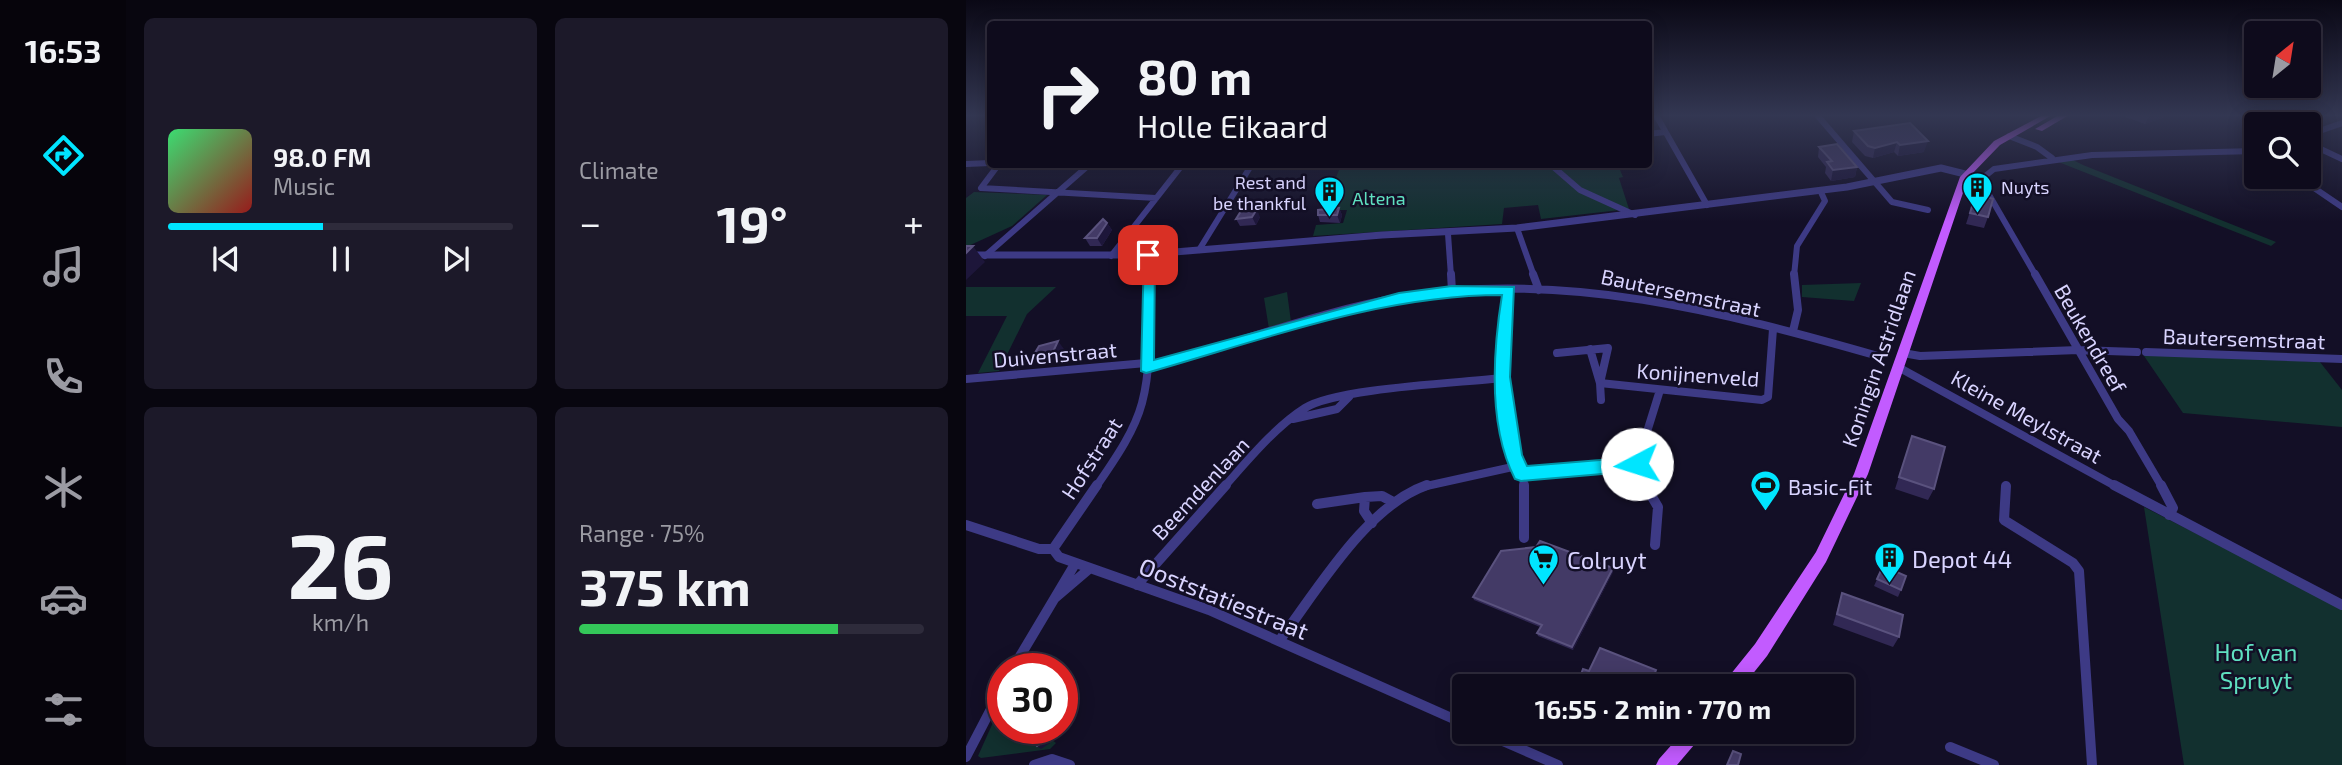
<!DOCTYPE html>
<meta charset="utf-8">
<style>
:root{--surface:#0e0b1c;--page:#1c1929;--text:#f1f3f6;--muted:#9b9ba3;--line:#2e2b3b;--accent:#00e5ff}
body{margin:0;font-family:"Exo 2",sans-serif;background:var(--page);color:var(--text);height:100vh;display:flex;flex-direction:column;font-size:26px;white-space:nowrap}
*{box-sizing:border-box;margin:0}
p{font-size:23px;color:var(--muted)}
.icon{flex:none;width:38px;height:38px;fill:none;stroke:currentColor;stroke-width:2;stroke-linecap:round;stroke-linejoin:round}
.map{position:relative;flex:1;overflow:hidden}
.side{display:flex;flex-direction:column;gap:18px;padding:18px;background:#08060f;width:840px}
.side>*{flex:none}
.hud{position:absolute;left:21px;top:21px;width:665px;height:147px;border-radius:7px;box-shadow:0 4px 18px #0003,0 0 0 2px var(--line);background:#0e0b1c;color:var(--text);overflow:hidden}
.needle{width:46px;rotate:30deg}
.tools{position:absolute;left:1278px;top:21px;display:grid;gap:14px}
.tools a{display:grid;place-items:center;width:77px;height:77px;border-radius:7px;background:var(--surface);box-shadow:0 4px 18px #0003,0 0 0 2px var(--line);font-size:35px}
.speed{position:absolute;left:21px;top:653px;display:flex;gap:14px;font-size:35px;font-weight:700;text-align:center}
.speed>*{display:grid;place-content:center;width:91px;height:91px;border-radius:50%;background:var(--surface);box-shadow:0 4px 18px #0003,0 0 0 2px var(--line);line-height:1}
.speed .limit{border:10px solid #d22;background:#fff;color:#111}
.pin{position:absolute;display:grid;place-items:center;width:60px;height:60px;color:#fff;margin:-30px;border-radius:14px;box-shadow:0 4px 10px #0006}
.me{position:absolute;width:77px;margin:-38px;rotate:265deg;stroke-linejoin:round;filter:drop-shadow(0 0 5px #0008)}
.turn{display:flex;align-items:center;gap:24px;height:147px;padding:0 35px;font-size:32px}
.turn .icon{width:91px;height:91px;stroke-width:2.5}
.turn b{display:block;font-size:49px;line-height:60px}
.big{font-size:52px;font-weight:700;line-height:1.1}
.side .tile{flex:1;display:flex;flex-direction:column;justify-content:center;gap:10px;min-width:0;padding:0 24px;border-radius:10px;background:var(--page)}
.side .dial{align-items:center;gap:0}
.dial b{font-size:91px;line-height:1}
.song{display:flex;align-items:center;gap:21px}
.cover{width:84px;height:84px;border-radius:10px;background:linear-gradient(135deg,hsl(140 70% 55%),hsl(0 70% 35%))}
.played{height:7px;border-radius:4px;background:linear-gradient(90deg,var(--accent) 45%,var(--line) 45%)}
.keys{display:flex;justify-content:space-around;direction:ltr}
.heat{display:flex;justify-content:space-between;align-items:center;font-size:38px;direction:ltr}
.charge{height:10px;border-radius:5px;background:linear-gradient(90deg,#34c759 75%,var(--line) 0)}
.side .tiles{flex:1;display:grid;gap:18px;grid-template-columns:repeat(2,1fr)}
.trip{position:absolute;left:486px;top:674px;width:402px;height:70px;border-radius:7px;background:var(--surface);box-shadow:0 4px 18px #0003,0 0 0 2px var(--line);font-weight:700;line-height:70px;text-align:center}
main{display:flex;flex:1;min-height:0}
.menu{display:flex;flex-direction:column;width:126px;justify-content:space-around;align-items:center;background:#06040b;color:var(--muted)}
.menu .icon{width:49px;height:49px}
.menu .active{color:var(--accent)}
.menu b{font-size:32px;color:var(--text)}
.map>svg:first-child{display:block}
</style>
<main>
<nav class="menu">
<b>16:53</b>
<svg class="icon active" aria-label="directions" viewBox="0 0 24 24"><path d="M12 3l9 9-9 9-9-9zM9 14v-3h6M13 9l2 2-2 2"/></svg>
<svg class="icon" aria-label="music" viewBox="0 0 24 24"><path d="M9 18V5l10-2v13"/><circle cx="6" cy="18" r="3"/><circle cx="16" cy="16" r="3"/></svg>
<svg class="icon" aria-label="phone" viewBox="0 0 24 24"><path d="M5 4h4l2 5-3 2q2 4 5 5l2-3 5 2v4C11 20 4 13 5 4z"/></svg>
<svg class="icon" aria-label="climate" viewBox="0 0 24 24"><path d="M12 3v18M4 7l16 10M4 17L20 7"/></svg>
<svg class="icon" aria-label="car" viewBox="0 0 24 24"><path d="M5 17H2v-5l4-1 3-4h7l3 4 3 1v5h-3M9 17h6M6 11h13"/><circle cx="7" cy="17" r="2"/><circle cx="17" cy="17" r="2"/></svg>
<svg class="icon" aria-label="filters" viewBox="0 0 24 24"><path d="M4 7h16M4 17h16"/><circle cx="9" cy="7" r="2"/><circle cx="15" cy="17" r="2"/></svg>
</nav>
<section class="side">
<div class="tiles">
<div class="tile">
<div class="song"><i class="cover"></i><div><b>98.0 FM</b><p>Music</p></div></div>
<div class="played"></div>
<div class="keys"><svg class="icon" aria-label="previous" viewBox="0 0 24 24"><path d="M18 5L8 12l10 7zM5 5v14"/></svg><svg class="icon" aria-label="pause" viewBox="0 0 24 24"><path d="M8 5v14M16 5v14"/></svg><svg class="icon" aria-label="next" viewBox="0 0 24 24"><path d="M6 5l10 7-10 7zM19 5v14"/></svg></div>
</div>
<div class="tile"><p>Climate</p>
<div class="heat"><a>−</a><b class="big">19°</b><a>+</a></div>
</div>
<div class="tile dial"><b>26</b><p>km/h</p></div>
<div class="tile"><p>Range · 75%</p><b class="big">375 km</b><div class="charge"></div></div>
</div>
</section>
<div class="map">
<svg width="1376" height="765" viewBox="0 0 1376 765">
<rect width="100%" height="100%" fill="#130f26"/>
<path fill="#12302f" d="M1099 156 1117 165 1310 242 1305 246 1090 161Z
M375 165H652L657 177 653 178 663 209 575 219 572 205 538 208 536 224 347 236 350 225 377 223 381 210H357Z
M8 192 81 195 46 226 0 247V198Z
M895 283 888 301 836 297V285Z
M0 287H90L61 314 33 371 12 373 41 316H0Z
M321 292 325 322 303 329 298 298Z
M1176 353 1354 362 1376 390V427L1217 413Z
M1178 507 1376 608V765H1218Z
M37 700V728H72L90 743 84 749 15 758 12 756Z"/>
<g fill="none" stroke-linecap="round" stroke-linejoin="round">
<path stroke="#3d3a85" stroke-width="6" d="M690 115 741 205
M851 115 926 202 962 210
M1294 115 1315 124
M682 134 699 132
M1342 135 1376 123
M1043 136 1071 147 1086 158
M1342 143 1376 159
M0 164 24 163
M33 164 15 188 190 198
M162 164 214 167
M584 164 614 190 669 215
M285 166 329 164
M1332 177 1376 207
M552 231 568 276
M482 234 485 276
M233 250 286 164
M19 256 124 164
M145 256 217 164
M182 276V255
M828 276 831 246 859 201 854 190
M1070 276 1018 186V177L1028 169 1126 155 1290 151"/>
<path stroke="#3d3a85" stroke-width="8" d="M485 274 486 291
M567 274 573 290
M1069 274 1152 419 1163 431 1196 487
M543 290C535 346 537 385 546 440 548 456 558 472 558 487
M827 331 832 310 828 274
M624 349 634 383 635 400
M1180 352 1376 359
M591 353 642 348 634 383
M937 353 954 356 1112 350 1171 352
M180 367C266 346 349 312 436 297 598 270 758 312 912 356
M932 367 1151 487
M0 379 180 363
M634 383 796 400 802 397 807 329
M327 419 371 409 383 397
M671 464 680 487
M555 474 671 464 694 390
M130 487C147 462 168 433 176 403 187 362 182 316 182 274
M258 487C282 460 309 427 339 408 370 388 494 383 536 378
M456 487 551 466"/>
<path stroke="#3d3a85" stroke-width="10" d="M558 485V538
M679 485 692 507 689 545
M1148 485 1376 605
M1195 485 1207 508 1203 515
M1040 486 1038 520 1107 563 1113 571 1126 765
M351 504 399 497
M406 523 398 511 399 497 416 496 427 502
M0 525 73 549H87
M87 549 93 557 243 610 499 724
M87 549 131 485
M171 585 260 485
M89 598 123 569
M313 641C351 591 400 506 461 485
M47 668 109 564
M516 732 592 765
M984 747 1028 765
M0 757 37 686
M68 765 86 759 104 765"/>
<path stroke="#3d3a85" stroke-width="7" d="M0 255H172L416 235 551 228 881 187 975 168 1007 176"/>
<path fill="#c25bff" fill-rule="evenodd" d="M1077 115H1086L1034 145 1002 178 902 474 860 562 801 656 777 686H757L760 680 789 644 850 552 888 474 994 177 1028 141Z
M1093 115H1103L1076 131 1069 129Z
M717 732H737L734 738 711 765H690L693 759Z"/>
</g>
<path fill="#312854" d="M1154 115H1204L1179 124Z
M944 123 958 152 932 156 928 152 907 158 899 156 886 142 888 131Z
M853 147 891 167 889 177 865 181 859 173 860 167 852 157Z
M1010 193 1022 217 1018 228 1000 224Z
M373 208 376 215 374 223 354 222 352 215Z
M294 217 290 225 274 226 270 219Z
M141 223 146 230 136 246H124L119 238Z
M946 436 968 489 962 500 929 489Z
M917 566 935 590 932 597 908 586Z
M647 572 607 650 572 636 571 633 574 627 508 600 507 597Z
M876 593 933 637 927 647 867 625Z
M690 670V682L689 686H615L614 677 623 671Z"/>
<path fill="#1d163a" d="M1184 115H1204L1179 124Z
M962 141 958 152 932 156 934 145Z
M931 142 928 152 907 158 909 148Z
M891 167 889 177 865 181 867 170Z
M373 208 376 215 374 223 371 215Z
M291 209 294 217 290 225 286 217Z
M141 223 146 230 136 246 131 238Z
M7 246 19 262 0 280V253Z
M92 341 98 349 93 361 74 364 67 356Z
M647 568V572L607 650 606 647Z
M690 670V682L689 686H684Z
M79 736 84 739V743L75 749 71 746Z"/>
<path fill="#433a66" stroke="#5a527e" stroke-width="2" d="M944 123 962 141 934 145 931 142 909 148 902 146 888 131Z
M871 144 891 167 867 170 861 162 866 161 853 147Z
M1010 193 1027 199 1022 217 1004 213Z
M373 208 371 215H352V210Z
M291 209 286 217 270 219 275 211Z
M137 219 141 223 131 238H119Z
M0 246H7L0 253Z
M92 341 86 354 67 356 73 346Z
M946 436 979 447 968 489 933 477Z
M574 541 647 568 606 647 571 633 576 625 507 597 535 551 570 547Z
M917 566 940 576 935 590 911 579Z
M876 593 937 615 933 637 871 614Z
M634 648 690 670 684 686H636L614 677 617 669 623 671Z
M79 736V740L71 746 67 742Z
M767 751 775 754 772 765H761Z"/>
<linearGradient id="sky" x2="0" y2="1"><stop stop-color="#0a0815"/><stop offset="0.52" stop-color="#333752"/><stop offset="1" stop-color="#333752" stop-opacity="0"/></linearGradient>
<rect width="1376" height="222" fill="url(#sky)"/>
<path fill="#00e5ff" stroke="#0095a6" stroke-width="2" d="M178 252 189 255 188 360 433 293 486 286 548 287 544 377 556 455 561 466 671 457 680 464 671 471 555 481 549 479C522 427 527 351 536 295 414 295 297 340 180 373L175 371Z"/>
<defs>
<symbol id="building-pin" viewBox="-11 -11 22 30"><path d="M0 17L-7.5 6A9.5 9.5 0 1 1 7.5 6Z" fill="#00e5ff" stroke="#130f26"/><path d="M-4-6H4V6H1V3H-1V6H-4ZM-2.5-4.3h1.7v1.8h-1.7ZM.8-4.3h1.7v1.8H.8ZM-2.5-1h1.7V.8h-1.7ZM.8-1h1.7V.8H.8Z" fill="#111"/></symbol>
<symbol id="stadium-pin" viewBox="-11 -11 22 30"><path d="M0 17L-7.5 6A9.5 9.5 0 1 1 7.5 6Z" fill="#00e5ff" stroke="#130f26"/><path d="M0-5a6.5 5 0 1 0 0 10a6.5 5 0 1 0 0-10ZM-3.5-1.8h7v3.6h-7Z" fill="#111"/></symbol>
<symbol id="supermarket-pin" viewBox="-11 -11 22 30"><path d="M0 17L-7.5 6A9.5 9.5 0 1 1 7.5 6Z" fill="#00e5ff" stroke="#130f26"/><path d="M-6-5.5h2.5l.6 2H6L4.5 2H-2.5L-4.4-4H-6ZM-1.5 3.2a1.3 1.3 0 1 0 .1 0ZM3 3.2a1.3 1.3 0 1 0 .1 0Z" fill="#111"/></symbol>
</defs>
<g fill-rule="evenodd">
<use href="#building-pin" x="994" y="170" width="35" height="47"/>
<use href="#building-pin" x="346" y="174" width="35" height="47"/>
<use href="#stadium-pin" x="782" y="468" width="35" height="47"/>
<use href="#building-pin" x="906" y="540" width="35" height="47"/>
<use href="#supermarket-pin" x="560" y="542" width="35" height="47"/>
</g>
<g text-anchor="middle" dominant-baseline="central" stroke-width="5" stroke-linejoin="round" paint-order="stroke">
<g font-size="18" fill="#d9d4ff" stroke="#130f26" text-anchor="end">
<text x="340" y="182">Rest and<tspan x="340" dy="21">be thankful</tspan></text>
<text x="1035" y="187" text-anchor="start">Nuyts</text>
</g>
<g font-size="18" fill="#5fe0c0" stroke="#130f26">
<text x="413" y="198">Altena</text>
</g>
<g font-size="21" fill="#d9d4ff" stroke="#130f26">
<text transform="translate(715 292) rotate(12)">Bautersemstraat</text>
<text transform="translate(1125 338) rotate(60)">Beukendreef</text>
<text transform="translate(1278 338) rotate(2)">Bautersemstraat</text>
<text transform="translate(89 354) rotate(-5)">Duivenstraat</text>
<text transform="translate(912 358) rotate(-71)">Koningin Astridlaan</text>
<text transform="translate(732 374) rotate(4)">Konijnenveld</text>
<text transform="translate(1061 416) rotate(29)">Kleine Meylstraat</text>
<text transform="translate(125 458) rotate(-57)">Hofstraat</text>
<text transform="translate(234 488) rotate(-47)">Beemdenlaan</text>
</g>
<g font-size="21" fill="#d9d4ff" stroke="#130f26" text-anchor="start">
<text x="822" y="486">Basic-Fit</text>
</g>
<g font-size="24" fill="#d9d4ff" stroke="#130f26" text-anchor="start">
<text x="946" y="558">Depot 44</text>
<text x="601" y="559">Colruyt</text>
</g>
<g font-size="24" fill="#d9d4ff" stroke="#130f26">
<text transform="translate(258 598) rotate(22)">Ooststatiestraat</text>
</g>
<g font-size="24" fill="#5fe0c0" stroke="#130f26">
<text x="1290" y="651">Hof van<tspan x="1290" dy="28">Spruyt</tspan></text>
</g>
</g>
</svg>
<div class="tools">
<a><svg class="needle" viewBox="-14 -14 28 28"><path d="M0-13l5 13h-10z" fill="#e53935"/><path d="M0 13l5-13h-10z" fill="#9b9ba3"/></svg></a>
<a><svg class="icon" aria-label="search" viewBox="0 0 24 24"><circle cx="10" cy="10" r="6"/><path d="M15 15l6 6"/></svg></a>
</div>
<div class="speed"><div class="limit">30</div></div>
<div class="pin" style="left:182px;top:255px;background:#d93025"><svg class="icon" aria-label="arrive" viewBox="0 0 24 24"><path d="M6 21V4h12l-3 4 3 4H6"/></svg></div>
<svg class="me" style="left:671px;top:464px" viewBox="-20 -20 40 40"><circle r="19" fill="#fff"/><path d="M0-13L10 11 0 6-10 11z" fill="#00e5ff"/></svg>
<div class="trip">16:55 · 2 min · 770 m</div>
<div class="hud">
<div class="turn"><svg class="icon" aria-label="right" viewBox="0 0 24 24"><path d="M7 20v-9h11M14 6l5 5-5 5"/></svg><div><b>80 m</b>Holle Eikaard</div></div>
</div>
</div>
</main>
